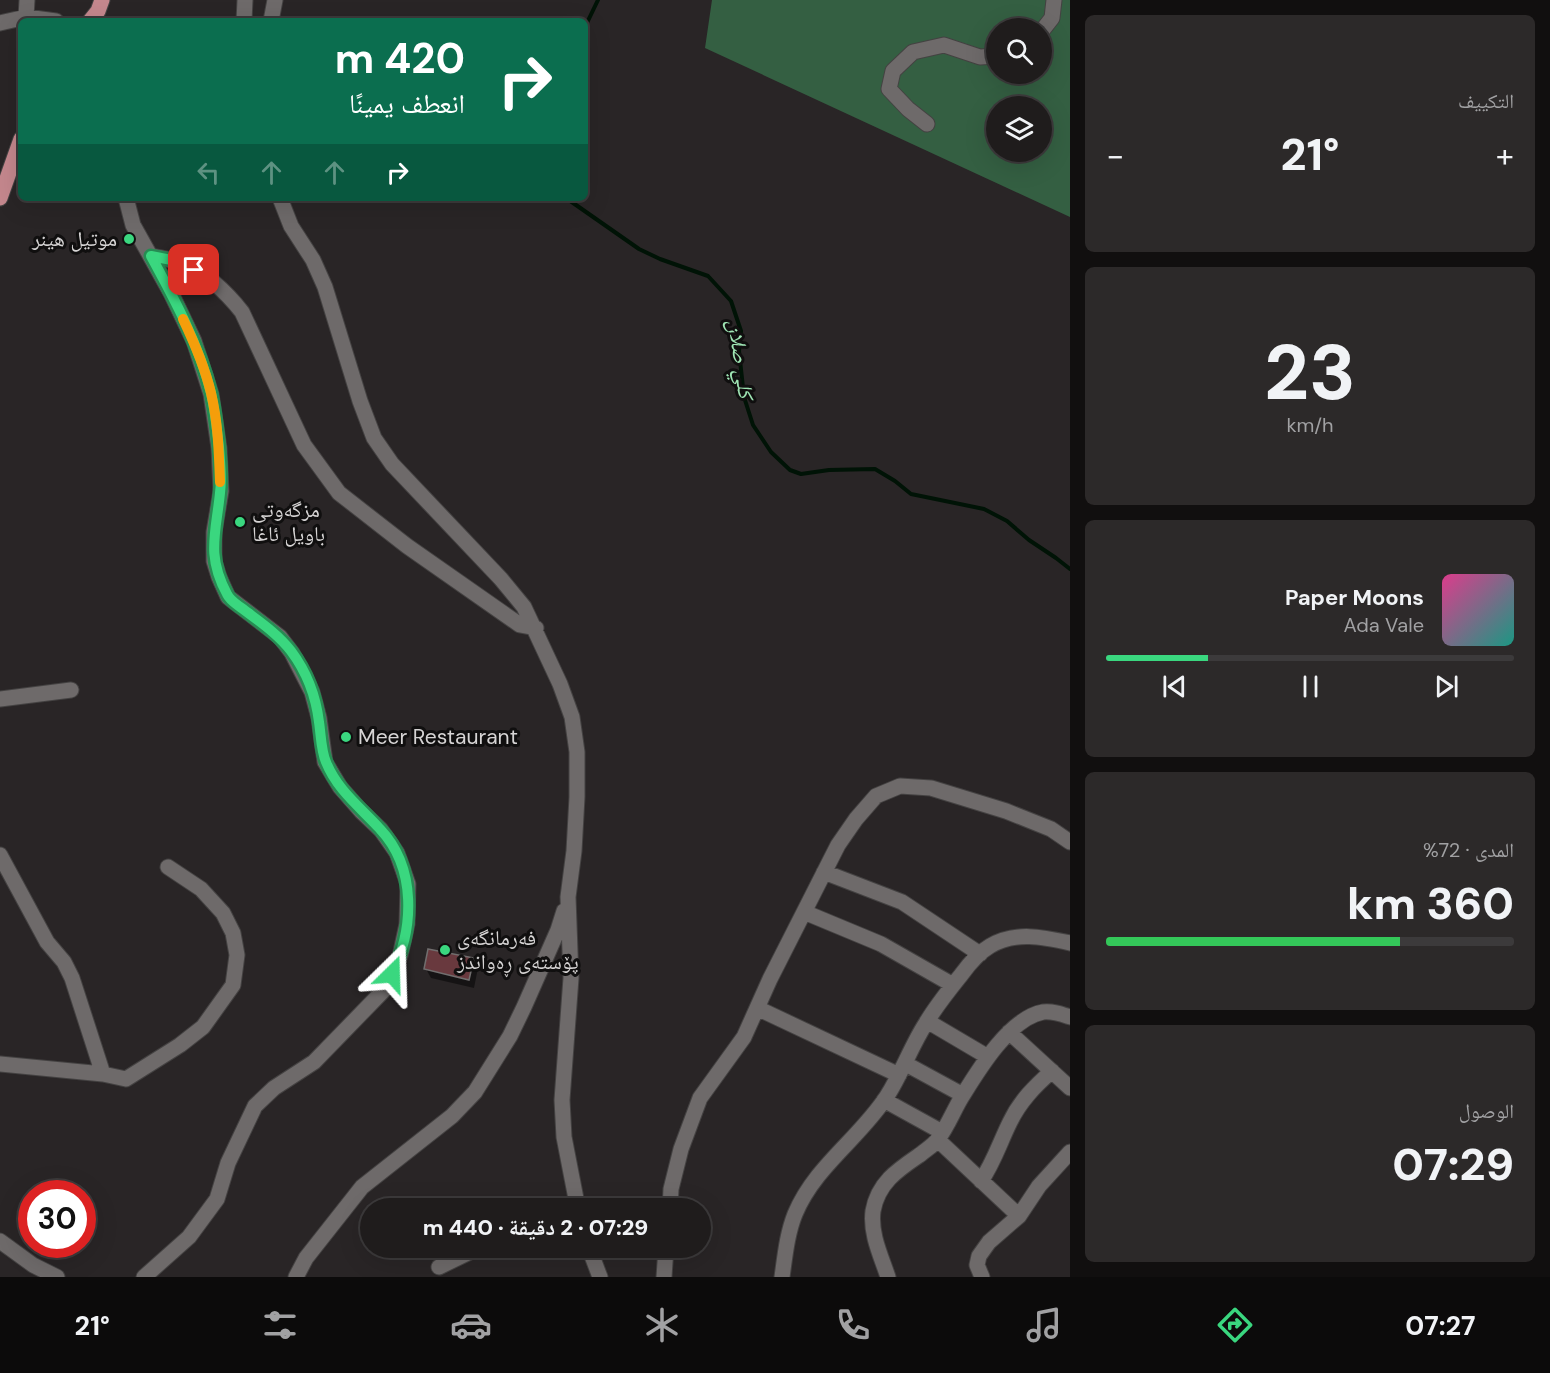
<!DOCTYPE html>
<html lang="ar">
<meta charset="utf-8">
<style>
:root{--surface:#1f1c1c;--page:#2c2929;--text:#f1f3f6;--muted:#a1a1a3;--line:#3c3a3b;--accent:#3ad77f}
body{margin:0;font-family:"DM Sans","Noto Naskh Arabic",sans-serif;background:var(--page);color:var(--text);direction:rtl;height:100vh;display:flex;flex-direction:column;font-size:22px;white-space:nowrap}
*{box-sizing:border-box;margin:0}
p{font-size:20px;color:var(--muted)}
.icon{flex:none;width:33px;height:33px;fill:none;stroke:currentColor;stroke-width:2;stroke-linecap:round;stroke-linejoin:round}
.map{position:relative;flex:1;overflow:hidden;direction:ltr}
.drawer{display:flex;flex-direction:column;gap:15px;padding:15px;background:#110f0f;width:480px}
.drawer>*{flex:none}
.guide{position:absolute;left:18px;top:18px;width:570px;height:183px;border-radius:9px;box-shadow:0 6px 24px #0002,0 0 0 2px var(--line);direction:rtl;background:#0b6e4f;color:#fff;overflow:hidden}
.tools{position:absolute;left:986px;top:18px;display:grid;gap:12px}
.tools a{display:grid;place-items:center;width:66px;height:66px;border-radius:50%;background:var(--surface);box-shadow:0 6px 24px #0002,0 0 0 2px var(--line);font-size:30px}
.speed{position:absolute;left:18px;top:1180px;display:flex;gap:12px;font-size:30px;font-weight:700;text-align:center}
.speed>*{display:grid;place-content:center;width:78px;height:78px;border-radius:50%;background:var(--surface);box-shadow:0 6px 24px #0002,0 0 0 2px var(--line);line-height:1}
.speed .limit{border:9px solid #d22;background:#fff;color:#111}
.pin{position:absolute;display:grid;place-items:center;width:51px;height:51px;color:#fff;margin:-26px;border-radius:12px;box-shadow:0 3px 9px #0006}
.me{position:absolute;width:66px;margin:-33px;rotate:22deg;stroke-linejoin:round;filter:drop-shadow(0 0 4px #0008)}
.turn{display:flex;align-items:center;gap:21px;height:126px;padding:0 24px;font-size:27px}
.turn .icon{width:78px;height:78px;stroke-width:2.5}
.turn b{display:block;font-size:42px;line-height:51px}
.lanes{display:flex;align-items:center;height:57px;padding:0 24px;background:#0003;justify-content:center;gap:30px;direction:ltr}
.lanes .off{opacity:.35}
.big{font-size:45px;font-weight:800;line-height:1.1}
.drawer .card{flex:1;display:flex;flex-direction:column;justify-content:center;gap:9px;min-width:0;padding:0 21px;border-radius:9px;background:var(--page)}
.drawer .dial{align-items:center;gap:0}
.dial b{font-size:78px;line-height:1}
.song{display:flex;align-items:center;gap:18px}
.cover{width:72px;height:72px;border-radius:9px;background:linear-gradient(135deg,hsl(330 70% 55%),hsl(170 70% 35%))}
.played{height:6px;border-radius:3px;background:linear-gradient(90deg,var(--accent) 25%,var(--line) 25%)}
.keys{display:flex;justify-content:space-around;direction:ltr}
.heat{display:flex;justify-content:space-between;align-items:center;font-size:33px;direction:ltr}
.charge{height:9px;border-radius:4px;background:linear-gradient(90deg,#34c759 72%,var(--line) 0)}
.trip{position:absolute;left:360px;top:1198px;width:351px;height:60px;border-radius:30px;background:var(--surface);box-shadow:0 6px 24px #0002,0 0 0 2px var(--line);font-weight:800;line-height:60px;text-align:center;direction:rtl}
.tab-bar{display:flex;height:96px;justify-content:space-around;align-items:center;background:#0c0b0b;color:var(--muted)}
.tab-bar .icon{width:42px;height:42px}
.tab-bar .selected{color:var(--accent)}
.tab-bar b{font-size:27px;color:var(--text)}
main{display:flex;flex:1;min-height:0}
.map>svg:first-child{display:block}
</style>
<main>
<section class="drawer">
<div class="card"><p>التكييف</p>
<div class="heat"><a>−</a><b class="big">21°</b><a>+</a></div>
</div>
<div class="card dial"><b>23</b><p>km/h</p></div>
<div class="card">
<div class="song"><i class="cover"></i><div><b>Paper Moons</b><p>Ada Vale</p></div></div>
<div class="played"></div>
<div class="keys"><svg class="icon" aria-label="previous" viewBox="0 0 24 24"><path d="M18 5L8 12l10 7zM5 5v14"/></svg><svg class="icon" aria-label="pause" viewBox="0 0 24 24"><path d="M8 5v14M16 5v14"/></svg><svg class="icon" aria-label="next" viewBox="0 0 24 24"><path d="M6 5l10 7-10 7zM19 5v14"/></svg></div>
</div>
<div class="card"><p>المدى · 72%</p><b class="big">360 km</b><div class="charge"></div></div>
<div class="card"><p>الوصول</p><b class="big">07:29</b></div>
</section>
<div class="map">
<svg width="1070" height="1277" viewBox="0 0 1070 1277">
<rect width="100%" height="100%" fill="#292526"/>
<path fill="#345f42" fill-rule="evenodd" d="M712 0H1070V217L705 48ZM996 28H1041V74H996ZM996 106H1041V152H996Z"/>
<path fill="#0007" d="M473 959 478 968 474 988 431 978 426 969Z"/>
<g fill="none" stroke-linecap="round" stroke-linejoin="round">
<path stroke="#001306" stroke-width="4" d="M585 27 598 0
M566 198 639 249 660 259 708 276 731 301 741 331 739 351 744 397 753 425 771 452 790 470 801 474 829 470 875 469 895 481 911 494 984 509 1007 521 1029 540 1056 558 1070 569"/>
</g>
<path fill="#69393e" stroke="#716e6e" stroke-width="1.5" d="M428 949 474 958 469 980 424 969Z"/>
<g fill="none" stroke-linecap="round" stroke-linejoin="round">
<defs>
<path id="minor" d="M26 17 27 0
M244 21 245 0
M271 21 275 0
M0 23 26 17 56 21
M1041 32 1052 18 1054 0
M927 124 908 109 889 89 893 71 913 52 944 45 980 57 996 56
M126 198 133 225 171 293 194 341 211 394 219 448 221 491 214 532V561L219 577 228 597 280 637 292 653 312 692 319 718 325 762 340 787 361 811 381 830 397 853 408 884 407 924 400 956 383 991 314 1062 274 1088 255 1106 228 1163 217 1199 189 1237 144 1277
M280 198 291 226 313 260 325 287 360 401 374 438 392 464 501 579 524 607 560 684 572 717 577 752V797L574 851 568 897 571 978 562 1100 564 1137 578 1209
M151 256C160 258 170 259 179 262 202 268 228 294 242 312L304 445 339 493 407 546 520 625 536 628
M0 699 71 690
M0 855 47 942 64 962 72 978 103 1074
M824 872 902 902 980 954
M804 912 881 944 953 985
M757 1008 899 1075
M927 1021 988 1057
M1009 1032 1070 1088
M0 1064 103 1074 126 1079 180 1045 203 1027 233 985 237 955 233 933 223 913 201 889 168 867
M906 1064 963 1095
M884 1100 942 1132
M938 1140 1019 1216
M981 1181C994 1162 1000 1142 1010 1122 1020 1101 1035 1086 1052 1071
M670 1209 671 1189 681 1149 700 1098 744 1037 770 979 838 845 856 819 876 796 900 786 931 788 1006 811 1051 829 1070 842
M0 1241 33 1265 57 1277
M589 1248 600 1277
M439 1267 478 1248
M296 1277 306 1258 362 1187 452 1116 475 1092 510 1036 524 1007 558 930 564 911
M664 1277 666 1248
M782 1277C785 1256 787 1234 795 1214 815 1166 860 1138 887 1096 902 1073 911 1046 926 1023 936 1006 949 990 961 975 969 964 978 953 990 946 1015 931 1043 937 1070 943
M888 1277C881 1256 870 1234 873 1211 878 1182 899 1169 921 1154 927 1149 934 1145 938 1139 948 1126 954 1109 963 1095 979 1069 1010 1018 1043 1012 1053 1011 1061 1014 1070 1017
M982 1277 977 1265 979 1256 989 1242 1019 1216 1039 1186 1070 1152"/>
<path id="major" d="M90 21 98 11 102 0
M0 198 21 139"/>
</defs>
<use href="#minor" stroke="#444242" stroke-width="17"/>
<use href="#major" stroke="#444242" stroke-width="17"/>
<use href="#minor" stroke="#6e6a6a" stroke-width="15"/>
<use href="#major" stroke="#c4878d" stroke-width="15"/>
</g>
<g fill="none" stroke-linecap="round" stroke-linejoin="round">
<defs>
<path id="route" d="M194 270 182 262 151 256C175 300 199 345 211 393 215 411 217 430 219 447 220 462 222 478 220 493 216 533 206 555 227 594 230 601 238 605 243 609 260 622 278 634 291 651 306 671 316 697 319 722 321 735 321 751 326 762 337 790 361 808 380 829 417 868 414 929 392 974"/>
</defs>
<use href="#route" stroke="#268c53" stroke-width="15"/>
<use href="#route" stroke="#3ad77f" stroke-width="10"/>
<path stroke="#f59e0b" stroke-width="10" d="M183 319C194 342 205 368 211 393 218 422 219 453 220 482"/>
</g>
<g fill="#3ad77f" stroke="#100f0f" stroke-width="2">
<circle cx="129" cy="239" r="6"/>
<circle cx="240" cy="522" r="6"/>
<circle cx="346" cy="737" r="6"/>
<circle cx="445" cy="950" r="6"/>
</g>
<g text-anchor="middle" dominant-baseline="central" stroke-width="6" stroke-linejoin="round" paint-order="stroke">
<g font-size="21" fill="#d6d4d4" stroke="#100f0f" text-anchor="start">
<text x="117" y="239" text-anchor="end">موتيل هينر</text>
<text x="252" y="510">مزگەوتی<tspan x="252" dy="24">باویل ئاغا</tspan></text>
<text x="358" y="737">Meer Restaurant</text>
<text x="457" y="938">فەرمانگەی<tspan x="457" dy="24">پۆستەی ڕەواندز</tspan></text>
</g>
<g font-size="22" font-style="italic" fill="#9fe5b4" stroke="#100f0f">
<text transform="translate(741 359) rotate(82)">كلي صلان</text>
</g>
</g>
</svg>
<div class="tools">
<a><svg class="icon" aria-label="search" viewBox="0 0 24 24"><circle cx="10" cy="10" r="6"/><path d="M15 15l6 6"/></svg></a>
<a><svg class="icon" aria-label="layers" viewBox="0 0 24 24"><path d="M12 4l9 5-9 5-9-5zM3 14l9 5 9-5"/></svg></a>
</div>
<div class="speed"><div class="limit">30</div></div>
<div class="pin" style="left:194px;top:270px;background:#d93025"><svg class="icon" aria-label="arrive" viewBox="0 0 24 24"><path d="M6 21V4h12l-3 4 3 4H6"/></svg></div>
<svg class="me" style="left:392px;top:974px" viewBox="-20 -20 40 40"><path d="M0-17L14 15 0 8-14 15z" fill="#3ad77f" stroke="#fff" stroke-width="4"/></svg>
<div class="trip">07:29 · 2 دقيقة · 440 m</div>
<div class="guide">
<div class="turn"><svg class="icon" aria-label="right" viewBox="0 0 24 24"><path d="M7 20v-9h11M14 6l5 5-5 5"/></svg><div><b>420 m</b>انعطف يمينًا</div></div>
<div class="lanes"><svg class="icon off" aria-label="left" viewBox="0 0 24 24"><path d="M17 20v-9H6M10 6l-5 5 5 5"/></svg><svg class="icon off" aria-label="ahead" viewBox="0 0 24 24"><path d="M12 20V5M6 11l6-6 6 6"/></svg><svg class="icon off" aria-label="ahead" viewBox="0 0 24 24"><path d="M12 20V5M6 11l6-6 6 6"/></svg><svg class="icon" aria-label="right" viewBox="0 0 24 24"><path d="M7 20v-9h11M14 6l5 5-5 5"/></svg></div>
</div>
</div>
</main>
<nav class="tab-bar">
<b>07:27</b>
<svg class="icon selected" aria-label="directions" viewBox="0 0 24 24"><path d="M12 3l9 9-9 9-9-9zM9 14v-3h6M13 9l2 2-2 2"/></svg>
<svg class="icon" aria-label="music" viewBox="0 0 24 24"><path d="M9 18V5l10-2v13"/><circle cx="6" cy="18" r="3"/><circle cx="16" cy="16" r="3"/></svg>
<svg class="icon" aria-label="phone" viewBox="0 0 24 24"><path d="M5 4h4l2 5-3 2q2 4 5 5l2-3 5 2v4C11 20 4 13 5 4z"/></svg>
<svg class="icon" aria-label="climate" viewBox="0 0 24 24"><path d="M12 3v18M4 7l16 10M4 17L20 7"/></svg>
<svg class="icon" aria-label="car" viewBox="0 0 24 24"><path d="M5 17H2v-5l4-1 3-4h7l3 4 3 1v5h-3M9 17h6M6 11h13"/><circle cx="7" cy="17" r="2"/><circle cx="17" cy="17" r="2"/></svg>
<svg class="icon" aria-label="filters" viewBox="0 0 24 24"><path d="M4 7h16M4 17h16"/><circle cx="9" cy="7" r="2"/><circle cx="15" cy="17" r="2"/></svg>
<b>21°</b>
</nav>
